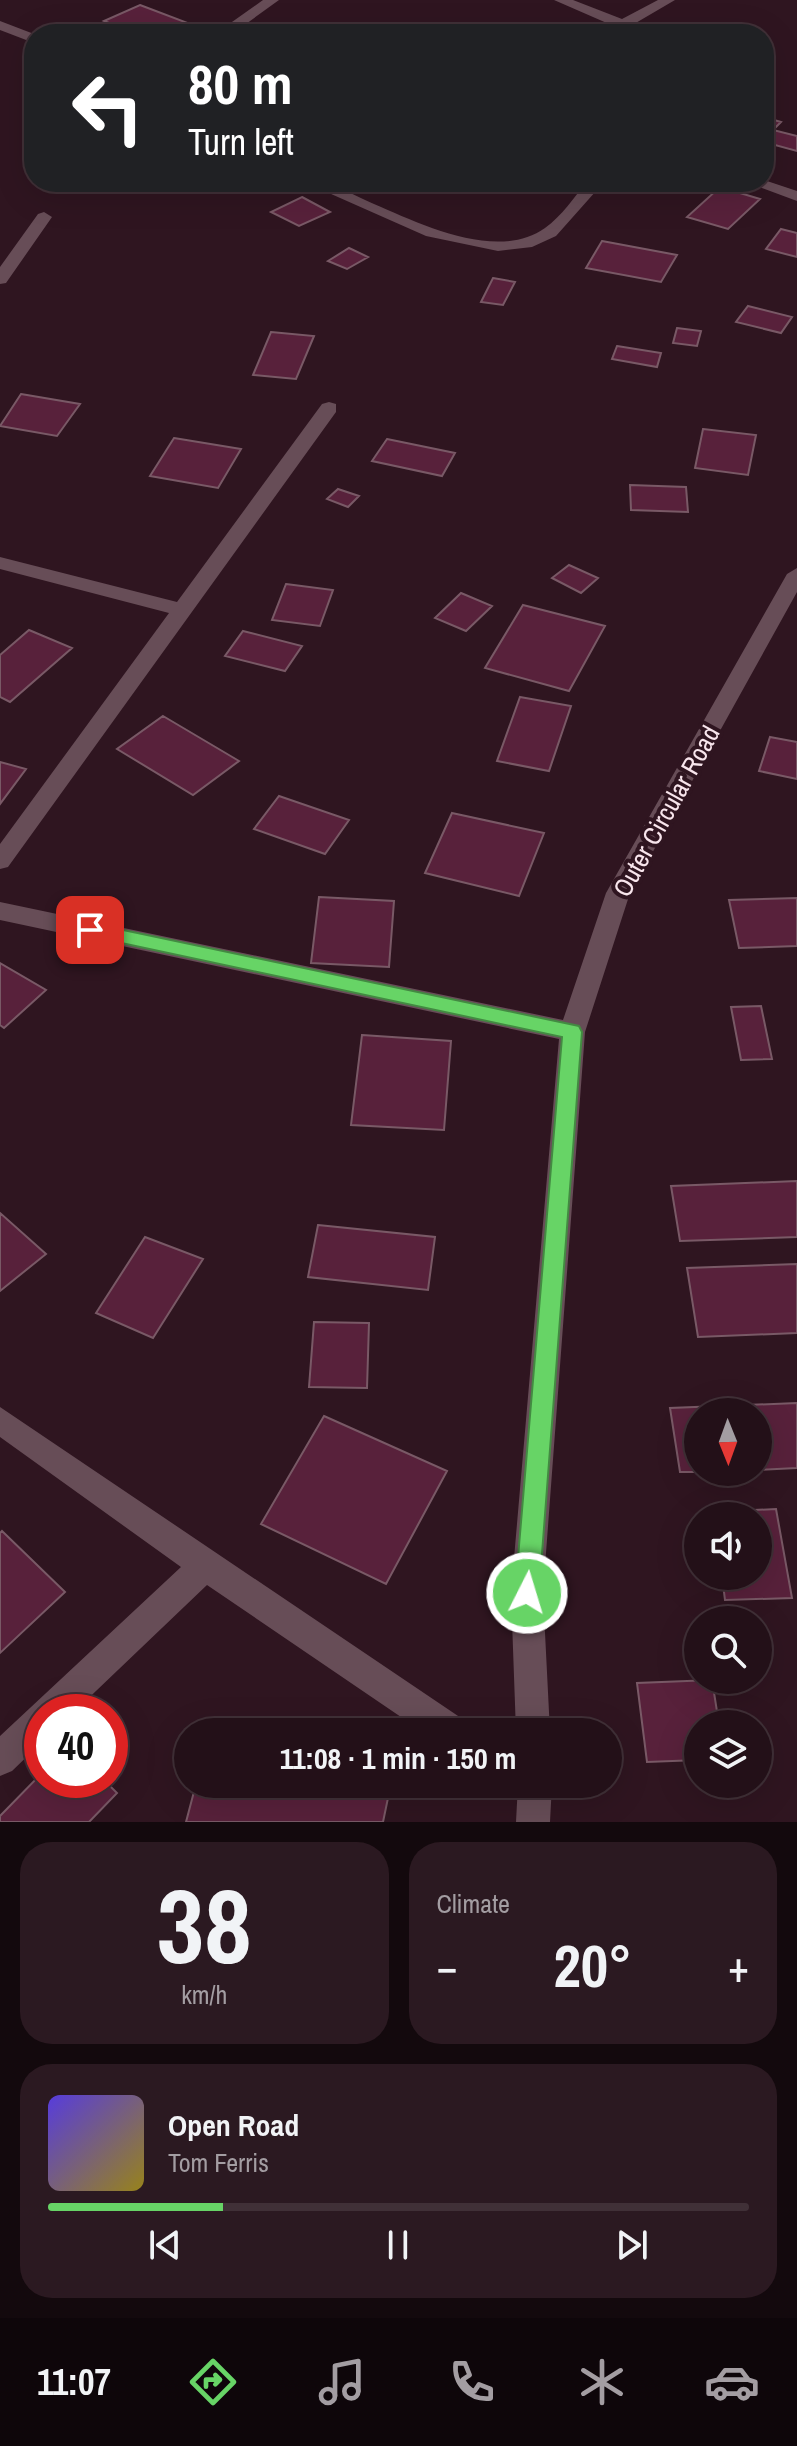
<!DOCTYPE html>
<meta charset="utf-8">
<style>
:root{--surface:#231018;--page:#2b1921;--text:#f1f3f6;--muted:#a39da2;--line:#403037;--accent:#67d466}
body{margin:0;font-family:"Archivo Narrow",sans-serif;background:var(--page);color:var(--text);height:100vh;display:flex;flex-direction:column;font-size:30px;white-space:nowrap}
*{box-sizing:border-box;margin:0}
p{font-size:26px;color:var(--muted)}
.icon{flex:none;width:44px;height:44px;fill:none;stroke:currentColor;stroke-width:2;stroke-linecap:round;stroke-linejoin:round}
.map{position:relative;height:1822px;overflow:hidden}
.details{display:flex;flex-direction:column;gap:20px;padding:20px;background:#13090d;flex:1}
.details>*{flex:none}
.top-card{position:absolute;left:24px;top:24px;width:750px;height:168px;border-radius:32px;box-shadow:0 8px 32px #0002,0 0 0 2px var(--line);background:#202124;color:#fff;overflow:hidden}
.needle{width:52px;rotate:179deg}
.tools{position:absolute;left:684px;top:1398px;display:grid;gap:16px}
.tools a{display:grid;place-items:center;width:88px;height:88px;border-radius:50%;background:var(--surface);box-shadow:0 8px 32px #0002,0 0 0 2px var(--line);font-size:40px}
.speed{position:absolute;left:24px;top:1694px;display:flex;gap:16px;font-size:40px;font-weight:700;text-align:center}
.speed>*{display:grid;place-content:center;width:104px;height:104px;border-radius:50%;background:var(--surface);box-shadow:0 8px 32px #0002,0 0 0 2px var(--line);line-height:1}
.speed .limit{border:12px solid #d22;background:#fff;color:#111}
.pin{position:absolute;display:grid;place-items:center;width:68px;height:68px;color:#fff;margin:-34px;border-radius:16px;box-shadow:0 4px 12px #0006}
.me{position:absolute;width:88px;margin:-44px;rotate:5deg;stroke-linejoin:round;filter:drop-shadow(0 0 6px #0008)}
.turn{display:flex;align-items:center;gap:28px;height:168px;padding:0 32px;font-size:36px}
.turn .icon{width:104px;height:104px;stroke-width:2.5}
.turn b{display:block;font-size:56px;line-height:68px}
.big{font-size:60px;font-weight:800;line-height:1.1}
.details .tile{flex:1;display:flex;flex-direction:column;justify-content:center;gap:12px;min-width:0;padding:0 28px;border-radius:32px;background:var(--page)}
.details .dial{align-items:center;gap:0}
.dial b{font-size:104px;line-height:1}
.song{display:flex;align-items:center;gap:24px}
.cover{width:96px;height:96px;border-radius:12px;background:linear-gradient(135deg,hsl(250 70% 55%),hsl(50 70% 35%))}
.played{height:8px;border-radius:4px;background:linear-gradient(90deg,var(--accent) 25%,var(--line) 25%)}
.keys{display:flex;justify-content:space-around;direction:ltr}
.heat{display:flex;justify-content:space-between;align-items:center;font-size:44px;direction:ltr}
.details .tiles{flex:1;display:grid;gap:20px;grid-template-columns:1fr 1fr}
.tile:last-child{grid-column:span 2}
.trip{position:absolute;left:174px;top:1718px;width:448px;height:80px;border-radius:40px;background:var(--surface);box-shadow:0 8px 32px #0002,0 0 0 2px var(--line);font-weight:800;line-height:80px;text-align:center}
.tab-bar{display:flex;height:128px;justify-content:space-around;align-items:center;background:#0e060a;color:var(--muted)}
.tab-bar .icon{width:56px;height:56px}
.tab-bar .active{color:var(--accent)}
.tab-bar b{font-size:36px;color:var(--text)}
.map>svg:first-child{display:block}
</style>
<div class="map">
<svg width="797" height="1822" viewBox="0 0 797 1822">
<rect width="100%" height="100%" fill="#2f1520"/>
<path fill="#58213b" stroke="#795966" stroke-width="2" d="M140 5 185 22 163 32 168 34H137L104 21Z
M764 117 781 122 773 130 797 136V151L764 142Z
M643 182H679L670 190Z
M720 187 760 199 728 229 687 217Z
M302 197 330 212 299 226 271 212Z
M781 229 797 233V257L766 249Z
M602 241 677 255 661 282 586 268Z
M349 248 368 257 347 269 328 261Z
M493 278 515 282 503 305 481 302Z
M748 306 792 317 781 333 736 322Z
M677 328 701 331 697 346 673 343Z
M271 332 314 336 296 379 253 375Z
M617 346 661 353 657 367 612 359Z
M21 394 80 404 57 436 0 426Z
M703 429 756 435 748 475 695 468Z
M174 438 241 449 218 488 150 476Z
M387 439 455 453 442 476 372 461Z
M630 485 686 487 688 512 631 510Z
M338 489 359 496 348 507 327 499Z
M569 565 598 578 581 593 552 578Z
M286 584 333 590 320 626 272 620Z
M461 593 492 606 466 631 435 618Z
M523 605 605 626 569 691 485 668Z
M29 630 72 648 10 702 0 697V655Z
M243 631 302 646 285 671 225 656Z
M520 697 571 706 549 771 497 761Z
M163 716 239 761 193 795 117 749Z
M770 737 797 742V779L759 771Z
M0 762 26 769 0 804Z
M279 796 349 820 325 854 254 829Z
M452 813 544 833 519 896 425 873Z
M319 897 394 901 389 967 311 963Z
M797 898V946L739 948 729 900Z
M0 963 46 990 4 1028 0 1025Z
M761 1006 772 1059 741 1060 731 1007Z
M362 1035 451 1041 444 1130 351 1125Z
M797 1181V1237L680 1241 671 1186Z
M0 1213 46 1254 0 1291Z
M318 1225 435 1237 428 1290 308 1277Z
M145 1237 203 1259 153 1338 96 1313Z
M797 1264V1333L698 1337 687 1268Z
M314 1322 369 1323 367 1388 309 1387Z
M797 1403V1468L758 1470V1412H698V1472H680L670 1408Z
M324 1416 447 1471 386 1584 261 1524Z
M776 1509 792 1598 725 1600 722 1576H758V1516H712V1512Z
M2 1531 65 1592 0 1653V1533Z
M712 1680 719 1724H698V1760L647 1762 637 1683Z
M42 1773V1780H104L117 1793 89 1822H0V1816Z
M196 1784H322L388 1798 383 1822H186Z"/>
<g fill="none" stroke-linecap="round" stroke-linejoin="round">
<path fill="#674d57" fill-rule="evenodd" d="M263 0H279L232 34H215Z
M554 0H573L622 19 658 0H675L634 24 652 34H632Z
M0 21 34 34V43L0 30Z
M764 180 797 191V201L746 182Z
M304 182C331 182 350 193 374 204 421 224 497 262 545 228 562 216 574 197 587 182H604L556 236 532 247 498 251 426 236Z
M44 212 52 217 6 283 0 284V267L38 214Z
M329 402 336 404V412L8 867 0 869V844L169 613 0 569V557L177 602 322 404Z
M797 568V592L630 893 585 1032 543 1593 550 1732H516L511 1593 559 1039 0 920V902L563 1020 606 893 787 574Z
M0 1407 464 1720 469 1732H423L207 1585 74 1712H42V1742L12 1771 0 1776V1736L181 1567 0 1437Z
M518 1784H552L550 1822H516Z"/>
</g>
<path fill="#67d466" stroke="#438a42" stroke-width="2" d="M90 923 579 1026 582 1032 539 1593 536 1601 527 1604 519 1601 515 1593 562 1037 84 935 81 930Z"/>
<g text-anchor="middle" dominant-baseline="central" stroke-width="8" stroke-linejoin="round" paint-order="stroke">
<g font-size="26" fill="#f8e5ec" stroke="#2f1520">
<text transform="translate(666 811) rotate(-61)">Outer Circular Road</text>
</g>
</g>
</svg>
<div class="tools">
<a><svg class="needle" viewBox="-14 -14 28 28"><path d="M0-13l5 13h-10z" fill="#e53935"/><path d="M0 13l5-13h-10z" fill="#a39da2"/></svg></a>
<a><svg class="icon" aria-label="sound" viewBox="0 0 24 24"><path d="M4 9h4l5-4v14l-5-4H4zM17 9q2 3 0 6"/></svg></a>
<a><svg class="icon" aria-label="search" viewBox="0 0 24 24"><circle cx="10" cy="10" r="6"/><path d="M15 15l6 6"/></svg></a>
<a><svg class="icon" aria-label="layers" viewBox="0 0 24 24"><path d="M12 4l9 5-9 5-9-5zM3 14l9 5 9-5"/></svg></a>
</div>
<div class="speed"><div class="limit">40</div></div>
<div class="pin" style="left:90px;top:930px;background:#d93025"><svg class="icon" aria-label="arrive" viewBox="0 0 24 24"><path d="M6 21V4h12l-3 4 3 4H6"/></svg></div>
<svg class="me" style="left:527px;top:1593px" viewBox="-20 -20 40 40"><circle r="17" fill="#67d466" stroke="#fff" stroke-width="3"/><path d="M0-11L8 9 0 5-8 9z" fill="#fff"/></svg>
<div class="trip">11:08 · 1 min · 150 m</div>
<div class="top-card">
<div class="turn"><svg class="icon" aria-label="left" viewBox="0 0 24 24"><path d="M17 20v-9H6M10 6l-5 5 5 5"/></svg><div><b>80 m</b>Turn left</div></div>
</div>
</div>
<section class="details">
<div class="tiles">
<div class="tile dial"><b>38</b><p>km/h</p></div>
<div class="tile"><p>Climate</p>
<div class="heat"><a>−</a><b class="big">20°</b><a>+</a></div>
</div>
<div class="tile">
<div class="song"><i class="cover"></i><div><b>Open Road</b><p>Tom Ferris</p></div></div>
<div class="played"></div>
<div class="keys"><svg class="icon" aria-label="previous" viewBox="0 0 24 24"><path d="M18 5L8 12l10 7zM5 5v14"/></svg><svg class="icon" aria-label="pause" viewBox="0 0 24 24"><path d="M8 5v14M16 5v14"/></svg><svg class="icon" aria-label="next" viewBox="0 0 24 24"><path d="M6 5l10 7-10 7zM19 5v14"/></svg></div>
</div>
</div>
</section>
<nav class="tab-bar">
<b>11:07</b>
<svg class="icon active" aria-label="directions" viewBox="0 0 24 24"><path d="M12 3l9 9-9 9-9-9zM9 14v-3h6M13 9l2 2-2 2"/></svg>
<svg class="icon" aria-label="music" viewBox="0 0 24 24"><path d="M9 18V5l10-2v13"/><circle cx="6" cy="18" r="3"/><circle cx="16" cy="16" r="3"/></svg>
<svg class="icon" aria-label="phone" viewBox="0 0 24 24"><path d="M5 4h4l2 5-3 2q2 4 5 5l2-3 5 2v4C11 20 4 13 5 4z"/></svg>
<svg class="icon" aria-label="climate" viewBox="0 0 24 24"><path d="M12 3v18M4 7l16 10M4 17L20 7"/></svg>
<svg class="icon" aria-label="car" viewBox="0 0 24 24"><path d="M5 17H2v-5l4-1 3-4h7l3 4 3 1v5h-3M9 17h6M6 11h13"/><circle cx="7" cy="17" r="2"/><circle cx="17" cy="17" r="2"/></svg>
</nav>
